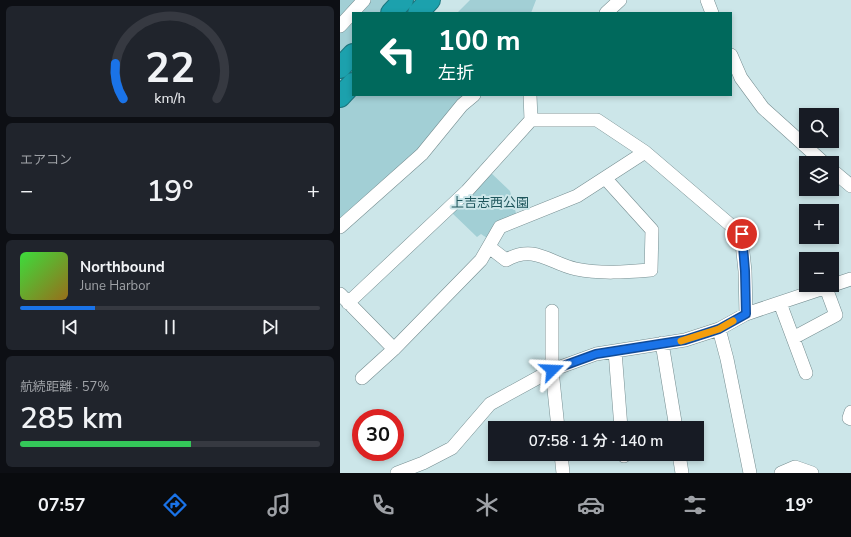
<!DOCTYPE html>
<html lang="ja">
<meta charset="utf-8">
<style>
:root{--surface:#171b24;--page:#20242c;--text:#f1f3f6;--muted:#9ea1a6;--line:#363941;--accent:#1a73e8}
body{margin:0;font-family:"Nunito Sans","Noto Sans JP",sans-serif;background:var(--page);color:var(--text);height:100vh;display:flex;flex-direction:column;font-size:15px;white-space:nowrap}
*{box-sizing:border-box;margin:0}
p{font-size:13px;color:var(--muted)}
.icon{flex:none;width:22px;height:22px;fill:none;stroke:currentColor;stroke-width:2;stroke-linecap:round;stroke-linejoin:round}
.map{position:relative;flex:1;overflow:hidden}
.details{display:flex;flex-direction:column;gap:6px;padding:6px;background:#0d0f14;width:340px}
.details>*{flex:none}
.banner{position:absolute;left:12px;top:12px;width:380px;height:84px;border-radius:0px;box-shadow:0 2px 6px #0003;background:#00695c;color:#fff;overflow:hidden}
.buttons{position:absolute;left:459px;top:108px;display:grid;gap:8px}
.buttons a{display:grid;place-items:center;width:40px;height:40px;border-radius:0px;background:var(--surface);box-shadow:0 2px 6px #0003;font-size:20px}
.speed{position:absolute;left:12px;top:409px;display:flex;gap:8px;font-size:20px;font-weight:700;text-align:center}
.speed>*{display:grid;place-content:center;width:52px;height:52px;border-radius:50%;background:var(--surface);box-shadow:0 2px 6px #0003;line-height:1}
.speed .limit{border:6px solid #d22;background:#fff;color:#111}
.pin{position:absolute;display:grid;place-items:center;width:34px;height:34px;color:#fff;margin:-17px;border:2px solid #fff;border-radius:50%;box-shadow:0 1px 4px #0007}
.me{position:absolute;width:44px;margin:-22px;rotate:69deg;stroke-linejoin:round;filter:drop-shadow(0 0 3px #0008)}
.turn{display:flex;align-items:center;gap:14px;height:84px;padding:0 20px;font-size:18px}
.turn .icon{width:52px;height:52px;stroke-width:2.5}
.turn b{display:block;font-size:28px;line-height:34px}
.big{font-size:30px;font-weight:600;line-height:1.1}
.details .widget{flex:1;display:flex;flex-direction:column;justify-content:center;gap:6px;min-width:0;padding:0 14px;border-radius:6px;background:var(--page)}
.details .dial{align-items:center;gap:0}
.dial svg{height:104px;overflow:visible;fill:none;stroke:var(--line);stroke-width:7;stroke-linecap:round;text-anchor:middle}
.dial text{fill:var(--text);stroke:none}
.song{display:flex;align-items:center;gap:12px}
.cover{width:48px;height:48px;border-radius:6px;background:linear-gradient(135deg,hsl(120 70% 55%),hsl(40 70% 35%))}
.played{height:4px;border-radius:2px;background:linear-gradient(90deg,var(--accent) 25%,var(--line) 25%)}
.keys{display:flex;justify-content:space-around;direction:ltr}
.heat{display:flex;justify-content:space-between;align-items:center;font-size:22px;direction:ltr}
.charge{height:6px;border-radius:3px;background:linear-gradient(90deg,#34c759 57%,var(--line) 0)}
.trip{position:absolute;left:148px;top:421px;width:216px;height:40px;border-radius:0px;background:var(--surface);box-shadow:0 2px 6px #0003;font-weight:600;line-height:40px;text-align:center}
.menu{display:flex;height:64px;justify-content:space-around;align-items:center;background:#090b0e;color:var(--muted)}
.menu .icon{width:28px;height:28px}
.menu .active{color:var(--accent)}
.menu b{font-size:18px;color:var(--text)}
main{display:flex;flex:1;min-height:0}
.map>svg:first-child{display:block}
</style>
<main>
<section class="details">
<div class="widget dial"><svg viewBox="0 0 100 80">
<path d="M14 69A42 42 0 1 1 86 69"/>
<path d="M14 69A42 42 0 0 1 8 42" stroke="#1a73e8"/>
<text x="50" y="56" font-size="32" font-weight="700">22</text>
<text x="50" y="72" font-size="11">km/h</text>
</svg></div>
<div class="widget"><p>エアコン</p>
<div class="heat"><a>−</a><b class="big">19°</b><a>+</a></div>
</div>
<div class="widget">
<div class="song"><i class="cover"></i><div><b>Northbound</b><p>June Harbor</p></div></div>
<div class="played"></div>
<div class="keys"><svg class="icon" aria-label="previous" viewBox="0 0 24 24"><path d="M18 5L8 12l10 7zM5 5v14"/></svg><svg class="icon" aria-label="pause" viewBox="0 0 24 24"><path d="M8 5v14M16 5v14"/></svg><svg class="icon" aria-label="next" viewBox="0 0 24 24"><path d="M6 5l10 7-10 7zM19 5v14"/></svg></div>
</div>
<div class="widget"><p>航続距離 · 57%</p><b class="big">285 km</b><div class="charge"></div></div>
</section>
<div class="map">
<svg width="511" height="473" viewBox="0 0 511 473">
<rect width="100%" height="100%" fill="#cce6e9"/>
<path fill="#a2cfd5" d="M0 0H78V13H13V95H133L0 230Z
M130 0H196L191 13H117Z
M149 171 170 191 177 217 150 240 141 234 137 237 110 211Z"/>
<g fill="none" stroke-linecap="round" stroke-linejoin="round">
<defs>
<path id="minor" d="M367 0 372 13
M266 13 280 0
M0 26 24 0
M391 55 401 78 423 108 484 163
M191 120H257L305 152 401 234 405 271 406 314
M492 170 511 186
M0 227 82 154 122 105 134 95
M149 247 166 260C195 244 209 263 236 269 260 274 286 272 311 270L312 230 265 178
M0 294 54 349
M8 303 127 191 191 120 190 95
M440 303 466 373
M212 311V370L218 428
M379 329 387 359 410 473
M453 338 496 315 486 288
M322 343 336 428
M275 351 281 428
M22 378 54 349 141 260 160 227 237 196 305 152
M511 412 509 418 511 419
M221 454 223 473
M284 454V456
M339 454 342 473
M57 473 83 463 112 448 150 404 212 370 256 354 345 340 379 329 406 314 511 279
M441 473 455 467 472 473"/>
<path id="highway" d="M51 13 63 0
M78 13 90 0
M0 68 13 54
M0 97 13 83"/>
</defs>
<use href="#minor" stroke="#768e91" stroke-width="14"/>
<use href="#highway" stroke="#1c767e" stroke-width="22"/>
<use href="#minor" stroke="#fff" stroke-width="13"/>
<use href="#highway" stroke="#1ca1ad" stroke-width="20"/>
</g>
<g fill="none" stroke-linecap="round" stroke-linejoin="round">
<defs>
<path id="route" d="M212 370 256 354 345 340 379 329 406 314 405 271 402 234"/>
</defs>
<use href="#route" stroke="#114b97" stroke-width="10"/>
<use href="#route" stroke="#1a73e8" stroke-width="7"/>
<path stroke="#f59e0b" stroke-width="7" d="M341 341 379 329 393 321"/>
</g>
<g text-anchor="middle" dominant-baseline="central" stroke-width="4" stroke-linejoin="round" paint-order="stroke">
<g font-size="13" fill="#1e565c" stroke="#cce6e9">
<text x="150" y="203">上吉志西公園</text>
</g>
</g>
</svg>
<div class="buttons">
<a><svg class="icon" aria-label="search" viewBox="0 0 24 24"><circle cx="10" cy="10" r="6"/><path d="M15 15l6 6"/></svg></a>
<a><svg class="icon" aria-label="layers" viewBox="0 0 24 24"><path d="M12 4l9 5-9 5-9-5zM3 14l9 5 9-5"/></svg></a>
<a>+</a>
<a>−</a>
</div>
<div class="speed"><div class="limit">30</div></div>
<div class="pin" style="left:402px;top:234px;background:#d93025"><svg class="icon" aria-label="arrive" viewBox="0 0 24 24"><path d="M6 21V4h12l-3 4 3 4H6"/></svg></div>
<svg class="me" style="left:212px;top:370px" viewBox="-20 -20 40 40"><path d="M0-17L14 15 0 8-14 15z" fill="#1a73e8" stroke="#fff" stroke-width="4"/></svg>
<div class="trip">07:58 · 1 分 · 140 m</div>
<div class="banner">
<div class="turn"><svg class="icon" aria-label="left" viewBox="0 0 24 24"><path d="M17 20v-9H6M10 6l-5 5 5 5"/></svg><div><b>100 m</b>左折</div></div>
</div>
</div>
</main>
<nav class="menu">
<b>07:57</b>
<svg class="icon active" aria-label="directions" viewBox="0 0 24 24"><path d="M12 3l9 9-9 9-9-9zM9 14v-3h6M13 9l2 2-2 2"/></svg>
<svg class="icon" aria-label="music" viewBox="0 0 24 24"><path d="M9 18V5l10-2v13"/><circle cx="6" cy="18" r="3"/><circle cx="16" cy="16" r="3"/></svg>
<svg class="icon" aria-label="phone" viewBox="0 0 24 24"><path d="M5 4h4l2 5-3 2q2 4 5 5l2-3 5 2v4C11 20 4 13 5 4z"/></svg>
<svg class="icon" aria-label="climate" viewBox="0 0 24 24"><path d="M12 3v18M4 7l16 10M4 17L20 7"/></svg>
<svg class="icon" aria-label="car" viewBox="0 0 24 24"><path d="M5 17H2v-5l4-1 3-4h7l3 4 3 1v5h-3M9 17h6M6 11h13"/><circle cx="7" cy="17" r="2"/><circle cx="17" cy="17" r="2"/></svg>
<svg class="icon" aria-label="filters" viewBox="0 0 24 24"><path d="M4 7h16M4 17h16"/><circle cx="9" cy="7" r="2"/><circle cx="15" cy="17" r="2"/></svg>
<b>19°</b>
</nav>
